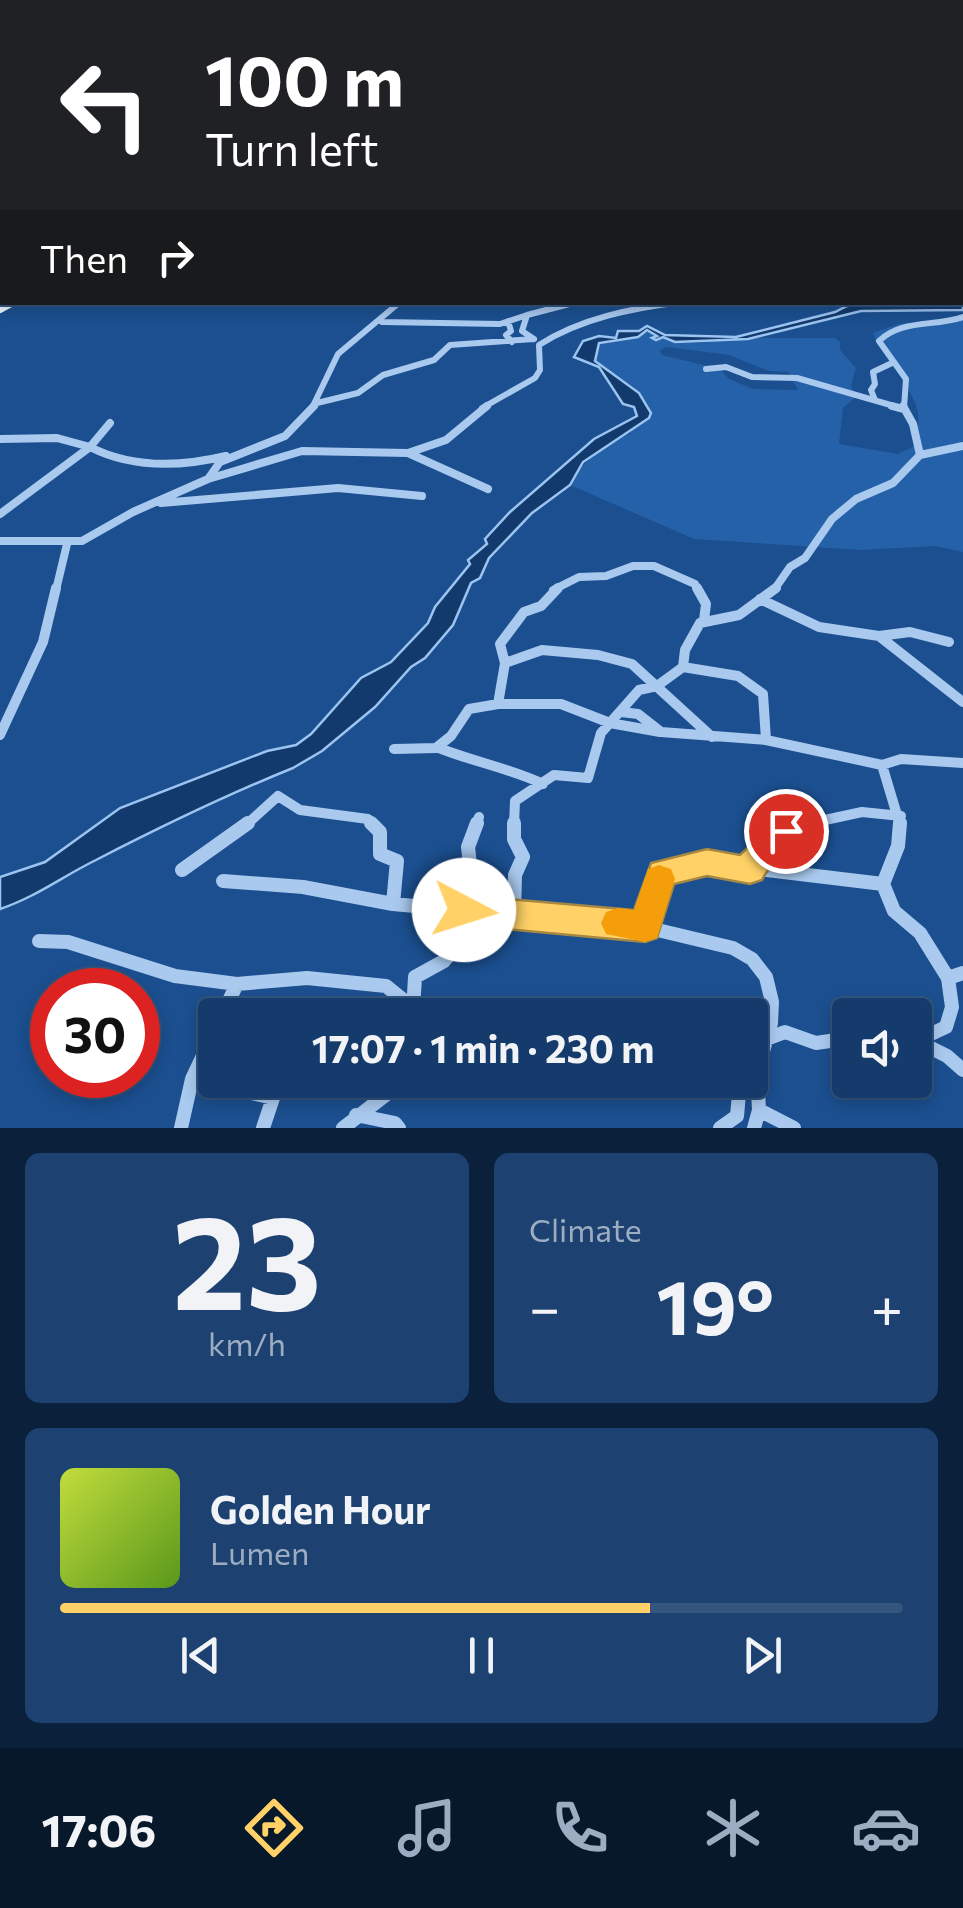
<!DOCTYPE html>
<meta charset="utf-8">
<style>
:root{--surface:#143b6b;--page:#1d4271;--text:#f1f3f6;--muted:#9dadc1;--line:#33557e;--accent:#ffd166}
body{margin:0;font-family:Commissioner,sans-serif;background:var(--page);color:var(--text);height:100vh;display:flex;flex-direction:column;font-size:38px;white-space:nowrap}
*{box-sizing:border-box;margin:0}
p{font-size:32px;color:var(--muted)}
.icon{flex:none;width:55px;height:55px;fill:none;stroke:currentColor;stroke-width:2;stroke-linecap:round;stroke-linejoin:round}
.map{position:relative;height:1128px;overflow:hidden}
.sheet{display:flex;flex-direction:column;gap:25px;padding:25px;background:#0b203b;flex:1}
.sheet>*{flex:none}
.top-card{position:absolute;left:0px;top:0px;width:965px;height:305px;box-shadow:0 5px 15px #0003,0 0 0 2px var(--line);background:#202124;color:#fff;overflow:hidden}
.fabs{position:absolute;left:832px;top:998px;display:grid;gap:20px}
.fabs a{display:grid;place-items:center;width:100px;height:100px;border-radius:10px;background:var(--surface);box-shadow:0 5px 15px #0003,0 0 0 2px var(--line);font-size:50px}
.speed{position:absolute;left:30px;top:968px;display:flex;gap:20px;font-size:50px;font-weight:700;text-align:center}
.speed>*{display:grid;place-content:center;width:130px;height:130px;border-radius:50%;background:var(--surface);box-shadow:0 5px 15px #0003,0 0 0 2px var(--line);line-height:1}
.speed .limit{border:15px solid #d22;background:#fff;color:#111}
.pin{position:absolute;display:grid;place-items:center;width:85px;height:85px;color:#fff;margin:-42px;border:5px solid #fff;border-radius:50%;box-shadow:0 2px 10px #0007}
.me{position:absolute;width:110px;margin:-55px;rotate:95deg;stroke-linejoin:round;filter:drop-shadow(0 0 8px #0008)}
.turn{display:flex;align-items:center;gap:35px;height:210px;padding:0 40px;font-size:45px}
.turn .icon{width:130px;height:130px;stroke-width:2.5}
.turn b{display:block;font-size:70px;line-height:85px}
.then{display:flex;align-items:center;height:95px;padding:0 40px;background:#0003;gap:20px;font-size:38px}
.big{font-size:75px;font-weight:700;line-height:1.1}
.sheet .widget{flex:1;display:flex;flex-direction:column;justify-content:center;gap:15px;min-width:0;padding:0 35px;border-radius:15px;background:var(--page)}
.sheet .dial{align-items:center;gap:0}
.dial b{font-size:130px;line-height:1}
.song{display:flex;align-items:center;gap:30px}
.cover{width:120px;height:120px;border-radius:15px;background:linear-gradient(135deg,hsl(70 70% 55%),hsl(90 70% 35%))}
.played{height:10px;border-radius:5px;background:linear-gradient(90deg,var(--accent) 70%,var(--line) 70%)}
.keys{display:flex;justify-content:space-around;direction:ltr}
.heat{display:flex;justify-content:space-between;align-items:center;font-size:55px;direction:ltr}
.sheet .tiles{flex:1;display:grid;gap:25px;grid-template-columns:1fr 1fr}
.widget:last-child{grid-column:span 2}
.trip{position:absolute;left:198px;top:998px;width:570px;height:100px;border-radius:10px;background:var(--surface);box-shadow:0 5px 15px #0003,0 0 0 2px var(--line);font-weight:700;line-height:100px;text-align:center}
.tabs{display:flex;height:160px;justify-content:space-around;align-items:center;background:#08182b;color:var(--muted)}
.tabs .icon{width:70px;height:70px}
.tabs .current{color:var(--accent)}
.tabs b{font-size:45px;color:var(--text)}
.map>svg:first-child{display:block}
</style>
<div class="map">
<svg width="963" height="1128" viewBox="0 0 963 1128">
<rect width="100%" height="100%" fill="#1b4f8f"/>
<path fill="#2461a8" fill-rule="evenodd" d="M963 316V552L935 546 861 550 694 539 570 485C581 462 606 442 630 434L645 402 630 385 595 361 599 343 638 337 647 330 675 342 700 343 737 338H835L840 342V350L856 368 851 386 856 397 843 408 839 444 898 454 914 446 913 434C936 407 881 359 873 333L899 324ZM666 347 729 355 769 371 788 372 798 390 753 389 729 379 720 369 662 355 660 350Z"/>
<path fill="#123a6d" stroke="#9cc4f0" stroke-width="2.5" d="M878 302 963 305V310L861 311 748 339 675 342 663 337 656 340 652 338 657 336 647 330 638 337 599 343 595 361 639 393 651 413 649 418 583 462 570 485 532 513 489 558 480 578 471 583 453 625 425 658 411 667 375 707 322 751 293 768C226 795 160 827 96 860 63 876 36 897 0 909V877L45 862 120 808 267 751 296 745 311 734 361 678 391 662 428 623 435 607 470 564 468 560 487 544 485 539 510 512 594 439 637 416 634 407 623 404 599 367 574 357 583 341 599 336 616 338 618 331H639L647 326 665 335 736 337 835 312 847 306Z"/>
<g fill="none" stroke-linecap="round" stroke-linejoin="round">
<path stroke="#a9c9ee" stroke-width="6" d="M508 321 511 331 506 335 512 342
M382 322 500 324 527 315
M534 339 522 331 527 315 577 302
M706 369 726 367 752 377 797 378 901 408
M875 400 871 390 875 384 873 372 892 363
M317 403 358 393 383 375 434 360 450 345 534 339
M312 408 338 354 400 302
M482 408 535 378 540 370 539 345C581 318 633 308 682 302
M904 408 906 379 879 341C902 319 933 327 963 317"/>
<path stroke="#a9c9ee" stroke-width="8" d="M892 406 903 409
M903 406 913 424 920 455
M0 439 57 438 90 447 110 423
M408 453 446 440 487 406
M208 479 220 462 285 436 314 406
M161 503 338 488 422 496
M0 514 90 447C133 469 180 467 226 456
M0 541H82L133 512 208 479 302 451 408 453 488 489
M56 590 67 544
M553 590 579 577 606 576 633 566H654L695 584 698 590
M774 590 790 567 805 558 832 519 856 499 893 483 920 455 963 446"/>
<path stroke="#a9c9ee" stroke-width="10" d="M697 588 706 604 704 620
M760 599 819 627 879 636 963 702
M879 636 910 632 949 642
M505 663 500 644 524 612 541 606 558 588
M683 667 738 676 763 694 766 740
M498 704H561L610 723 660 732
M621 712 638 714 661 732 766 740 882 765 901 759 963 763
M0 735 43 642 56 588
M439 748C474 762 509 768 543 784
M394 749 436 748 451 736 469 709 498 704 505 663 542 650 598 655 632 664 712 737
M882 765 900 825
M246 825 278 796 300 810 368 819 374 825
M476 825 479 817
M514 825 515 801 554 775 588 778 601 733 639 690 657 686 683 667 685 650 700 623 739 615 776 588
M802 825 862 812 901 816"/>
<path stroke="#a9c9ee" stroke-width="14" d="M371 823 380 832V854L397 861 393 904 645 927 733 948 752 959 766 977 772 1002 771 1023 757 1072 759 1110 754 1128
M182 870 248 823
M751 870C764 845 782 832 808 823
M223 881 303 887 393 904
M883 884 894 911 920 933 948 978 952 1007 946 1027 916 1041
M514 915 515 875 523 857 514 839V823
M645 927 662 873 707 863 883 884 898 846 900 823
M39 941 68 942 175 976 237 984
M948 978 963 973
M413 1011 415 977 444 961 455 948 465 906 473 891 468 847 477 823
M222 1015 237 984 307 978 386 986 422 1015
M215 1030 192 1079 273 1098 263 1128
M764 1040 785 1032 816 1043 850 1038
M915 1040 947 1056 963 1070
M759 1110 794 1128
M356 1115 395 1123 399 1128
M181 1128 192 1079
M343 1128 405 1080
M720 1128 737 1116 739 1094 757 1072"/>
<path stroke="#f0f6ff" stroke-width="8" d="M0 309 13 302"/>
</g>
<linearGradient id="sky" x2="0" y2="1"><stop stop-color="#0f2b4f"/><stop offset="0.5" stop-color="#39639b"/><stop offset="1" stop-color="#39639b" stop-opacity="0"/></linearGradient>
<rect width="963" height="316" fill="url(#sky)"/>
<path fill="#ffd166" stroke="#a68842" stroke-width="2.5" d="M786 818 797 822 801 831C791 850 771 860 762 880L750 884 707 876 674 884 657 938 645 942 464 925 452 921 447 910 452 899 464 895 634 910 651 863 707 849 740 855 775 822Z"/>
<path fill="#f59e0b" d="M659 865 671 869 675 879 657 938 645 942 606 934 601 923 606 912 618 908 634 910 648 869Z"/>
</svg>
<div class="fabs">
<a><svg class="icon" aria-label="sound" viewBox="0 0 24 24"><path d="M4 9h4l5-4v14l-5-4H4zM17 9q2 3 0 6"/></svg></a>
</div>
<div class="speed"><div class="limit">30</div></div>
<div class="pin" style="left:786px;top:831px;background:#d93025"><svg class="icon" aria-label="arrive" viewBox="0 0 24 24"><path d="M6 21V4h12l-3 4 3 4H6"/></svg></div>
<svg class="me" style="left:464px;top:910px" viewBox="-20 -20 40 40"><circle r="19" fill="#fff"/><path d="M0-13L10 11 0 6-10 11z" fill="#ffd166"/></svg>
<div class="trip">17:07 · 1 min · 230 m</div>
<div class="top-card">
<div class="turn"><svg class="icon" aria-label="left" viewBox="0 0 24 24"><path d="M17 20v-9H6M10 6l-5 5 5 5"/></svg><div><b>100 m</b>Turn left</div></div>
<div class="then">Then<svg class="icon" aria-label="right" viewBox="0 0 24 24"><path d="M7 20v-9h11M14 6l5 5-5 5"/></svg></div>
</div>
</div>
<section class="sheet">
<div class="tiles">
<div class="widget dial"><b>23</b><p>km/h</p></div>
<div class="widget"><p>Climate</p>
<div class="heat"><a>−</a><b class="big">19°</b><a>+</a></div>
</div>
<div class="widget">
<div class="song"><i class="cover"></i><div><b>Golden Hour</b><p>Lumen</p></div></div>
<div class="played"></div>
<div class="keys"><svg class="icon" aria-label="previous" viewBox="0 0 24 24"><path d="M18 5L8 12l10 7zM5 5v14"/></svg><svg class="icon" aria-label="pause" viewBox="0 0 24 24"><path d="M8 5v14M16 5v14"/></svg><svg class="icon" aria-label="next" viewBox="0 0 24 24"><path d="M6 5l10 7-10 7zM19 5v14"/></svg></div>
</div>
</div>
</section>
<nav class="tabs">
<b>17:06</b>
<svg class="icon current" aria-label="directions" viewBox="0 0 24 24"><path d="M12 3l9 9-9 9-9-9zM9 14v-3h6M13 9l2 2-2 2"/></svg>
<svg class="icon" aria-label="music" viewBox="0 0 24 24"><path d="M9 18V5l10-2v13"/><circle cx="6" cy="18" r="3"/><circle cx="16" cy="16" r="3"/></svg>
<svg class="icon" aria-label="phone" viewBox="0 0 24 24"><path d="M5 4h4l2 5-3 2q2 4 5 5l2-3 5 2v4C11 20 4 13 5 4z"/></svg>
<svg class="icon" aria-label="climate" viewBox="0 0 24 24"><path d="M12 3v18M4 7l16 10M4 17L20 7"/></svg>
<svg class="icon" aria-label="car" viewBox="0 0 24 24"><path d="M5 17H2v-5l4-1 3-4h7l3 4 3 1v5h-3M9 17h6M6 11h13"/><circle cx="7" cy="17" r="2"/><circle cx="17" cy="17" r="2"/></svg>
</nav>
